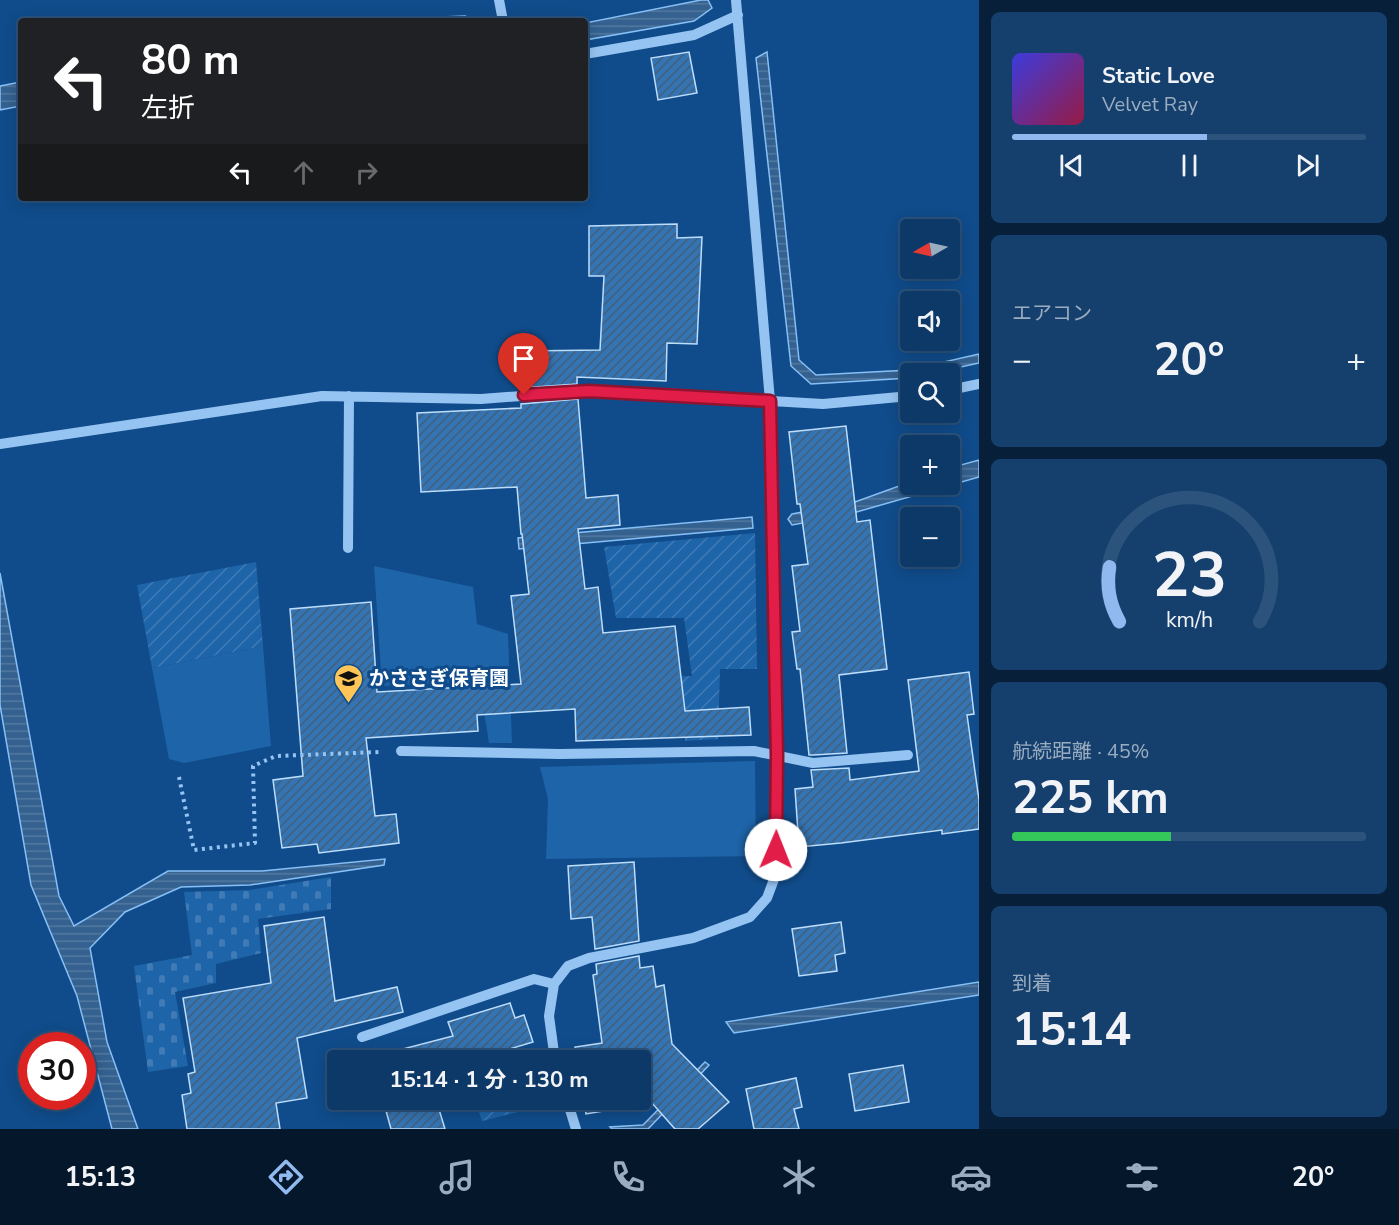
<!DOCTYPE html>
<html lang="ja">
<meta charset="utf-8">
<style>
:root{--surface:#0c3968;--page:#15406e;--text:#f1f3f6;--muted:#9aacc0;--line:#2c537c;--accent:#90b9f0}
body{margin:0;font-family:"Nunito Sans","Noto Sans JP",sans-serif;background:var(--page);color:var(--text);height:100vh;display:flex;flex-direction:column;font-size:22px;white-space:nowrap}
*{box-sizing:border-box;margin:0}
p{font-size:20px;color:var(--muted)}
.icon{flex:none;width:33px;height:33px;fill:none;stroke:currentColor;stroke-width:2;stroke-linecap:round;stroke-linejoin:round}
.map{position:relative;flex:1;overflow:hidden}
.drawer{display:flex;flex-direction:column;gap:12px;padding:12px;background:#071f39;width:420px}
.drawer>*{flex:none}
.hud{position:absolute;left:18px;top:18px;width:570px;height:183px;border-radius:6px;box-shadow:0 3px 15px #0003,0 0 0 2px var(--line);background:#202124;color:#fff;overflow:hidden}
.needle{width:39px;rotate:261deg}
.buttons{position:absolute;left:900px;top:219px;display:grid;gap:12px}
.buttons a{display:grid;place-items:center;width:60px;height:60px;border-radius:6px;background:var(--surface);box-shadow:0 3px 15px #0003,0 0 0 2px var(--line);font-size:30px}
.speed{position:absolute;left:18px;top:1032px;display:flex;gap:12px;font-size:30px;font-weight:700;text-align:center}
.speed>*{display:grid;place-content:center;width:78px;height:78px;border-radius:50%;background:var(--surface);box-shadow:0 3px 15px #0003,0 0 0 2px var(--line);line-height:1}
.speed .limit{border:9px solid #d22;background:#fff;color:#111}
.pin{position:absolute;display:grid;place-items:center;width:51px;height:51px;color:#fff;margin:-62px -26px;border-radius:50% 50% 50% 0;rotate:-45deg;box-shadow:0 0 6px #0007}
.pin .icon{rotate:45deg}
.me{position:absolute;width:66px;margin:-33px;rotate:1deg;stroke-linejoin:round;filter:drop-shadow(0 0 4px #0008)}
.turn{display:flex;align-items:center;gap:21px;height:126px;padding:0 24px;font-size:27px}
.turn .icon{width:78px;height:78px;stroke-width:2.5}
.turn b{display:block;font-size:42px;line-height:51px}
.lanes{display:flex;align-items:center;height:57px;padding:0 24px;background:#0003;justify-content:center;gap:30px;direction:ltr}
.lanes .off{opacity:.35}
.big{font-size:45px;font-weight:700;line-height:1.1}
.drawer .widget{flex:1;display:flex;flex-direction:column;justify-content:center;gap:9px;min-width:0;padding:0 21px;border-radius:9px;background:var(--page)}
.drawer .dial{align-items:center;gap:0}
.dial svg{height:156px;overflow:visible;fill:none;stroke:var(--line);stroke-width:7;stroke-linecap:round;text-anchor:middle}
.dial text{fill:var(--text);stroke:none}
.song{display:flex;align-items:center;gap:18px}
.cover{width:72px;height:72px;border-radius:9px;background:linear-gradient(135deg,hsl(240 70% 55%),hsl(340 70% 35%))}
.played{height:6px;border-radius:3px;background:linear-gradient(90deg,var(--accent) 55%,var(--line) 55%)}
.keys{display:flex;justify-content:space-around;direction:ltr}
.heat{display:flex;justify-content:space-between;align-items:center;font-size:33px;direction:ltr}
.charge{height:9px;border-radius:4px;background:linear-gradient(90deg,#34c759 45%,var(--line) 0)}
.trip{position:absolute;left:327px;top:1050px;width:324px;height:60px;border-radius:6px;background:var(--surface);box-shadow:0 3px 15px #0003,0 0 0 2px var(--line);font-weight:700;line-height:60px;text-align:center}
.tab-bar{display:flex;height:96px;justify-content:space-around;align-items:center;background:#05172a;color:var(--muted)}
.tab-bar .icon{width:42px;height:42px}
.tab-bar .current{color:var(--accent)}
.tab-bar b{font-size:27px;color:var(--text)}
main{display:flex;flex:1;min-height:0}
.map>svg:first-child{display:block}
</style>
<main>
<div class="map">
<svg width="979" height="1129" viewBox="0 0 979 1129">
<defs>
<pattern id="cemetery-stones" width="16" height="16" patternUnits="userSpaceOnUse" patternTransform="scale(1.5)"><rect width="16" height="16" fill="#1e64a9"/><path d="M2 7V4a2 2 0 0 1 4 0v3zM10 15v-3a2 2 0 0 1 4 0v3z" fill="#407bb6"/></pattern>
<pattern id="garden-furrows" width="10" height="10" patternUnits="userSpaceOnUse" patternTransform="scale(1.5)"><rect width="10" height="10" fill="#1e64a9"/><path d="M-1 1l2-2M0 10L10 0M9 11l2-2" fill="none" stroke="#407bb6"/></pattern>
<pattern id="water-rules" width="6" height="5" patternUnits="userSpaceOnUse" patternTransform="scale(1.5)"><rect width="6" height="5" fill="#346190"/><path d="M0 2.5h6" fill="none" stroke="#5279a1"/></pattern>
<pattern id="building-hatch" width="6" height="6" patternUnits="userSpaceOnUse" patternTransform="scale(1.5)"><rect width="6" height="6" fill="#3474b3"/><path d="M-1 1l2-2M0 6l6-6M5 7l2-2" fill="none" stroke="#415e7a"/></pattern>
</defs>
<rect width="100%" height="100%" fill="#104c8b"/>
<path fill="#1e64a9" d="M374 566 473 587 477 624 508 634 512 743H489L479 681 382 686Z
M263 646 271 746 184 763 169 759 152 668Z
M755 761 756 856 546 859 548 799 540 767Z"/>
<path fill="url(#cemetery-stones)" d="M331 877V909L258 919 261 953 216 964V983L175 992 188 1066 148 1072 134 966 192 955 184 892 249 890Z"/>
<path fill="url(#garden-furrows)" d="M755 533 757 669H720L718 739 685 741V710L652 709 649 677 692 676 684 618H616L604 547Z
M256 562 263 646 152 668 137 585Z
M475 1100H550L551 1104 482 1121Z"/>
<path fill="url(#water-rules)" stroke="#87c0f6" stroke-width="1.5" d="M701 0H708L712 8 694 21 585 40V23Z
M465 16 475 21H347Z
M767 52 799 360 816 375 909 370 979 354V363L933 373 910 374V378L811 384 791 366 756 58Z
M21 82V106L0 110V86Z
M979 460V477L846 515 792 525 788 519 792 514 855 502 910 482V484H950V468Z
M752 517 753 528 519 549 518 538Z
M0 573 59 896 74 926 168 871H262L385 859 384 865 250 885 181 887 125 912 90 948 107 1042 138 1129H112L77 996 31 885 0 705Z
M979 982V995L734 1033 726 1022Z
M705 1062 709 1065 648 1129H612L610 1127 643 1125Z"/>
<path fill="url(#building-hatch)" stroke="#bdddfd" stroke-width="1.5" d="M689 52 697 93 658 100 651 58Z
M677 224V238L702 237 697 344 667 343 666 381 577 377V384L521 388 522 351 600 350 604 276H589V226Z
M578 399 586 498 618 495 620 525 578 529 585 589 598 587 603 633 675 626 685 711 749 707 751 735 576 741 575 709 477 715 478 731 366 738 375 816 396 814 399 843 319 853 317 844 282 848 273 780 303 776 290 609 371 602 377 692 521 684 511 596 529 594 522 534H521L517 487 421 492 417 413 521 408V404Z
M846 426 857 522 870 520 887 669 839 675 847 753 813 755H809L800 669H797L792 632 800 631 792 566 808 564 800 504H797L789 432Z
M969 672 974 714 967 715 979 800V829L942 834V830L841 843 799 847 795 789 813 787 811 770 849 768 850 780 919 771 908 680Z
M634 862 639 941 595 949 592 917 571 919 568 866Z
M324 917 335 1001 397 987 403 1012 297 1038 307 1098 276 1103 280 1129H187L182 1095 191 1093 188 1074 195 1072 183 998 271 983 264 926Z
M841 922 845 953 835 955 837 971 799 976 792 929Z
M639 956 640 968 653 966 656 987 664 985 672 1044 729 1102 698 1129H675L652 1103 586 1114 584 1100H640V1060H578L575 1047 602 1043 593 975 597 974 596 964Z
M510 1003 515 1018 524 1015 533 1042 473 1060H372V1057L453 1036 448 1022Z
M903 1065 909 1102 855 1111 849 1074Z
M796 1078 802 1107 794 1109 799 1129H754L746 1089Z
M383 1100H438L440 1106H438L445 1129H391Z"/>
<g fill="none" stroke-linecap="round" stroke-linejoin="round">
<path stroke="#96c4f2" stroke-width="4" stroke-dasharray="3 4.5" stroke-linecap="butt" d="M179 777 194 850 255 843 253 766 276 756 379 752"/>
<path stroke="#96c4f2" stroke-width="10" d="M499 0 503 21
M585 54 694 35 738 15
M950 390 979 384
M0 444 322 396 481 399 589 391 823 404 910 396
M348 548 349 396
M401 751 560 754 754 751 813 763 908 755
M362 1037 534 979 554 984
M555 1060 549 1016 554 984 568 966 589 958 693 938 750 917 767 898 776 874 777 755 770 401 736 0
M567 1100 576 1129"/>
</g>
<g fill="none" stroke-linecap="round" stroke-linejoin="round">
<defs>
<path id="route" d="M524 395 589 391 770 401 777 755 776 850"/>
</defs>
<use href="#route" stroke="#92132f" stroke-width="15"/>
<use href="#route" stroke="#e11d48" stroke-width="10"/>
</g>
<defs>
<symbol id="school-pin" viewBox="-11 -11 22 30"><path d="M0 17L-7.5 6A9.5 9.5 0 1 1 7.5 6Z" fill="#ffc657" stroke="#104c8b"/><path d="M0-5L7-2L0 1L-7-2ZM-4 1L0 2.5L4 1V4Q0 6-4 4Z" fill="#111"/></symbol>
</defs>
<g fill-rule="evenodd">
<use href="#school-pin" x="332" y="662" width="33" height="45"/>
</g>
<g text-anchor="middle" dominant-baseline="central" stroke-width="6" stroke-linejoin="round" paint-order="stroke">
<g font-size="20" font-weight="bold" fill="#fff" stroke="#104c8b" text-anchor="start">
<text x="369" y="678">かささぎ保育園</text>
</g>
</g>
</svg>
<div class="buttons">
<a><svg class="needle" viewBox="-14 -14 28 28"><path d="M0-13l5 13h-10z" fill="#e53935"/><path d="M0 13l5-13h-10z" fill="#9aacc0"/></svg></a>
<a><svg class="icon" aria-label="sound" viewBox="0 0 24 24"><path d="M4 9h4l5-4v14l-5-4H4zM17 9q2 3 0 6"/></svg></a>
<a><svg class="icon" aria-label="search" viewBox="0 0 24 24"><circle cx="10" cy="10" r="6"/><path d="M15 15l6 6"/></svg></a>
<a>+</a>
<a>−</a>
</div>
<div class="speed"><div class="limit">30</div></div>
<div class="pin" style="left:524px;top:395px;background:#d93025"><svg class="icon" aria-label="arrive" viewBox="0 0 24 24"><path d="M6 21V4h12l-3 4 3 4H6"/></svg></div>
<svg class="me" style="left:776px;top:850px" viewBox="-20 -20 40 40"><circle r="19" fill="#fff"/><path d="M0-13L10 11 0 6-10 11z" fill="#e11d48"/></svg>
<div class="trip">15:14 · 1 分 · 130 m</div>
<div class="hud">
<div class="turn"><svg class="icon" aria-label="left" viewBox="0 0 24 24"><path d="M17 20v-9H6M10 6l-5 5 5 5"/></svg><div><b>80 m</b>左折</div></div>
<div class="lanes"><svg class="icon" aria-label="left" viewBox="0 0 24 24"><path d="M17 20v-9H6M10 6l-5 5 5 5"/></svg><svg class="icon off" aria-label="ahead" viewBox="0 0 24 24"><path d="M12 20V5M6 11l6-6 6 6"/></svg><svg class="icon off" aria-label="right" viewBox="0 0 24 24"><path d="M7 20v-9h11M14 6l5 5-5 5"/></svg></div>
</div>
</div>
<section class="drawer">
<div class="widget">
<div class="song"><i class="cover"></i><div><b>Static Love</b><p>Velvet Ray</p></div></div>
<div class="played"></div>
<div class="keys"><svg class="icon" aria-label="previous" viewBox="0 0 24 24"><path d="M18 5L8 12l10 7zM5 5v14"/></svg><svg class="icon" aria-label="pause" viewBox="0 0 24 24"><path d="M8 5v14M16 5v14"/></svg><svg class="icon" aria-label="next" viewBox="0 0 24 24"><path d="M6 5l10 7-10 7zM19 5v14"/></svg></div>
</div>
<div class="widget"><p>エアコン</p>
<div class="heat"><a>−</a><b class="big">20°</b><a>+</a></div>
</div>
<div class="widget dial"><svg viewBox="0 0 100 80">
<path d="M14 69A42 42 0 1 1 86 69"/>
<path d="M14 69A42 42 0 0 1 9 41" stroke="#90b9f0"/>
<text x="50" y="56" font-size="32" font-weight="700">23</text>
<text x="50" y="72" font-size="11">km/h</text>
</svg></div>
<div class="widget"><p>航続距離 · 45%</p><b class="big">225 km</b><div class="charge"></div></div>
<div class="widget"><p>到着</p><b class="big">15:14</b></div>
</section>
</main>
<nav class="tab-bar">
<b>15:13</b>
<svg class="icon current" aria-label="directions" viewBox="0 0 24 24"><path d="M12 3l9 9-9 9-9-9zM9 14v-3h6M13 9l2 2-2 2"/></svg>
<svg class="icon" aria-label="music" viewBox="0 0 24 24"><path d="M9 18V5l10-2v13"/><circle cx="6" cy="18" r="3"/><circle cx="16" cy="16" r="3"/></svg>
<svg class="icon" aria-label="phone" viewBox="0 0 24 24"><path d="M5 4h4l2 5-3 2q2 4 5 5l2-3 5 2v4C11 20 4 13 5 4z"/></svg>
<svg class="icon" aria-label="climate" viewBox="0 0 24 24"><path d="M12 3v18M4 7l16 10M4 17L20 7"/></svg>
<svg class="icon" aria-label="car" viewBox="0 0 24 24"><path d="M5 17H2v-5l4-1 3-4h7l3 4 3 1v5h-3M9 17h6M6 11h13"/><circle cx="7" cy="17" r="2"/><circle cx="17" cy="17" r="2"/></svg>
<svg class="icon" aria-label="filters" viewBox="0 0 24 24"><path d="M4 7h16M4 17h16"/><circle cx="9" cy="7" r="2"/><circle cx="15" cy="17" r="2"/></svg>
<b>20°</b>
</nav>
